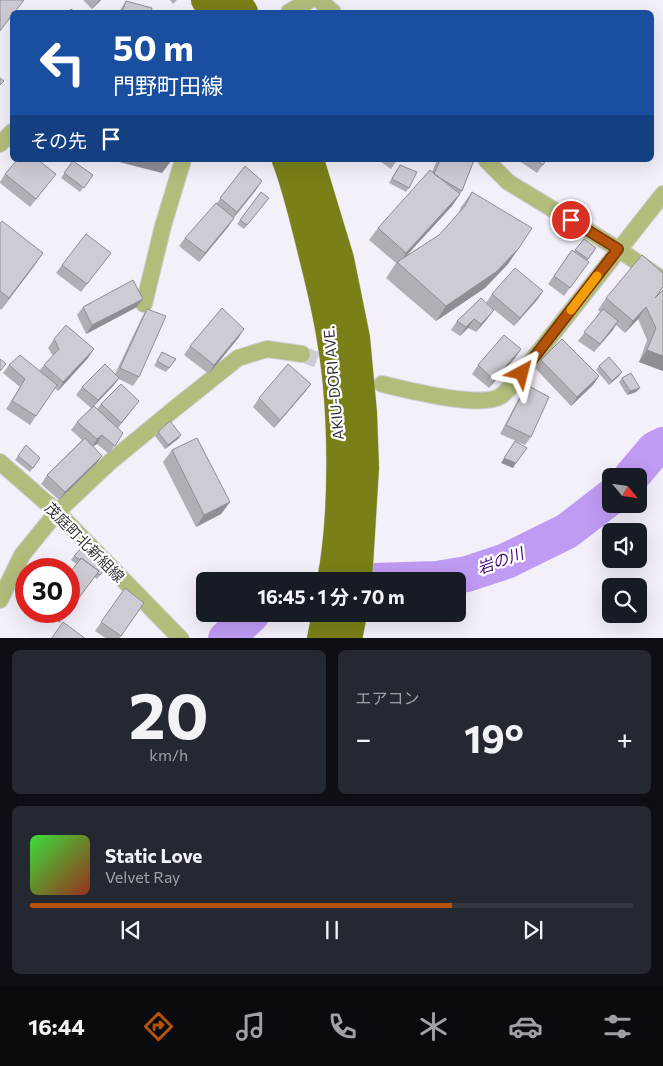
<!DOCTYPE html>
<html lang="ja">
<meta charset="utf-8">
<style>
:root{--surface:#171b24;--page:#242831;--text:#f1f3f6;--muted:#9ea1a6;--line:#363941;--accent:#b45309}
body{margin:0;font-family:Commissioner,"Noto Sans JP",sans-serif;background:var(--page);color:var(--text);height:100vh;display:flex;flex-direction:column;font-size:19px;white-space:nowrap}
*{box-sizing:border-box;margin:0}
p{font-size:16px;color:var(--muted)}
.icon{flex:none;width:28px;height:28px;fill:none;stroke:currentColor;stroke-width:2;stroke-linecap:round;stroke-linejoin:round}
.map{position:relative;height:638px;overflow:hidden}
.side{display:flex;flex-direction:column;gap:12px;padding:12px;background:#0d0f14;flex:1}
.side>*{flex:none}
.guide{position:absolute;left:10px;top:10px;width:644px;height:152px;border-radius:8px;box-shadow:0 5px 20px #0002;background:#1a4fa0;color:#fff;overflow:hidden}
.needle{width:32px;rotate:119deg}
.fabs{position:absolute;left:602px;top:468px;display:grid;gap:10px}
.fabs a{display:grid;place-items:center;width:45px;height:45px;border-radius:8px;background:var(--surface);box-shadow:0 5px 20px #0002;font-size:25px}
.speed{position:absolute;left:15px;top:558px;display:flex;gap:10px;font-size:25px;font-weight:700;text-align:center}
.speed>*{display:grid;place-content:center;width:65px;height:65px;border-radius:50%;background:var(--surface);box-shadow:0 5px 20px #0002;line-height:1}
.speed .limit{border:8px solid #d22;background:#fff;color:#111}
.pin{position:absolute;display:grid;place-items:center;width:42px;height:42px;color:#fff;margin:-21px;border:2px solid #fff;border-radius:50%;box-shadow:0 1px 5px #0007}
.me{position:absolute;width:55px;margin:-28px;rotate:38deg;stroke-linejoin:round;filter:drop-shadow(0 0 4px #0008)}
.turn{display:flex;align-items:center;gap:18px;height:105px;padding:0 20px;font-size:22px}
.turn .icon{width:65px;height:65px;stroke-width:2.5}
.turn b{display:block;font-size:35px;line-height:42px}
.then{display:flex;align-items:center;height:48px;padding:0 20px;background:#0003;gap:10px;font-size:19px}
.big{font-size:38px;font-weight:700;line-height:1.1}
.side .widget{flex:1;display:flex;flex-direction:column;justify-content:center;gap:8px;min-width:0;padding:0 18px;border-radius:8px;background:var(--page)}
.side .dial{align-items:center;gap:0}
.dial b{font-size:65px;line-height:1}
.song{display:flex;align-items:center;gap:15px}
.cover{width:60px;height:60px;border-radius:8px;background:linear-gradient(135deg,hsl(120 70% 55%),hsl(10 70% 35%))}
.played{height:5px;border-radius:2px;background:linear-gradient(90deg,var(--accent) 70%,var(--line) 70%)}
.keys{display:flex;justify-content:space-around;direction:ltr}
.heat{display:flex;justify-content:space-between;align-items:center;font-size:28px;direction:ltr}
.side .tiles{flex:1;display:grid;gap:12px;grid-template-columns:1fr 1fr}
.widget:last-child{grid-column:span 2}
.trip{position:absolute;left:196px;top:572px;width:270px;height:50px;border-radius:8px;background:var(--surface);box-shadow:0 5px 20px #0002;font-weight:700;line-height:50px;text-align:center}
.menu{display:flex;height:80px;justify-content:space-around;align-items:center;background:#090b0e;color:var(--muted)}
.menu .icon{width:35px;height:35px}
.menu .selected{color:var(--accent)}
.menu b{font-size:22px;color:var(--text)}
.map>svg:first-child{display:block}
</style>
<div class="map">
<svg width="663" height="639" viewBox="0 0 663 639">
<rect width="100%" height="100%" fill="#f4f0fa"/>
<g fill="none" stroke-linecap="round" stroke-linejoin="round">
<path stroke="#bf9bf4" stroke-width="36" d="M632 476 655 449 663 445
M373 581 437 579 467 574 506 561 567 531 611 497
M226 639 252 614"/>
<path stroke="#cecbd3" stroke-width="16" stroke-dasharray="16 8" stroke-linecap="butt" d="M302 354 340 369"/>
<defs>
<path id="minor" d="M319 0 333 12
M289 12 310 0
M0 144 12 132
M486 160 508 182 618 249 663 280
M144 304 163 226 183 160
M382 384C407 390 480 409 501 396 509 390 516 380 522 373L663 194
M0 462 57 512 181 639
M0 600 22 555 57 512 110 462 173 410 238 358 267 349 302 354"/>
<path id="trunk" d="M205 0 213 12
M236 0 244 12
M286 160C296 186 302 213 309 240 317 273 326 306 331 340 343 408 344 513 331 581
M310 160 340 259 356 338 363 413 365 468 358 581
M321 639 326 614
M348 639 353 614"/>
</defs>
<use href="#minor" stroke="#d2ced7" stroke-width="18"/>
<use href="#trunk" stroke="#d2ced7" stroke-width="29"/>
<use href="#minor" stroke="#b4bc7c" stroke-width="16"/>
<use href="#trunk" stroke="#798018" stroke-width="28"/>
</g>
<path fill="#b1afb6" d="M83 0H101L92 9Z
M170 0H177L173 4Z
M126 1 151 12H119L120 10Z
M378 160H397L391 169Z
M437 160H474L462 191 452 206 405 257 439 235 458 215 461 207 472 192 508 264 485 288 436 321 386 278 396 263 369 240 378 228 432 172Z
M518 160H546L537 173Z
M73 161 93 175 80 192 61 178Z
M245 166 256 190 234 218 228 227 199 262 179 246 185 238 217 203Z
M397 169 409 188 406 192 389 183Z
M5 174 50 182 30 207 0 183V182Z
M261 192 266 202 244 229 237 224Z
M0 224 43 253 1 310 0 309Z
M584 239 596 248 587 261 589 262 564 296 548 284 572 250 574 252Z
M111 253 81 292 56 273 62 265Z
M543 291 537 300 514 326 486 303 492 294Z
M660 292 663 371 639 362 647 340 638 319 625 333 616 325 594 352 578 341 600 312 598 310 606 298Z
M83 307H137L86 334 77 315Z
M147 309 139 377 133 386 119 379 113 386 94 406 97 409 101 404 139 401 118 428 123 433 109 454 97 444 93 446 102 456 96 464 59 500 41 484 47 475 82 440 71 430 77 422 91 408 76 395 82 387 115 374 142 317Z
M488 318 476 332 468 328 460 336 451 330 457 321Z
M239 337 209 374 184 355 190 346Z
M54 339 88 358 58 391 55 388 30 425 6 409 20 387 3 373 9 365 39 371 44 365 53 356 48 348Z
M521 349 515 358 489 388 472 374 478 365Z
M162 352 176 359 166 372 154 366Z
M541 360 599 376 593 385 571 406 535 368Z
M599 366 619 376 609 385 596 370Z
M622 378 636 392 627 395 619 382Z
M311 384 305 392 274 428 253 407 259 398Z
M527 385 531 437 525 445 500 434 521 394Z
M158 432 181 435 178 439 165 449 155 436Z
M26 445 40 458 30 472 15 460Z
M172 450 230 502 221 514 196 527 163 462Z
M74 556 106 568 97 579 71 560Z
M26 582V595L21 588Z
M125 588 144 603 119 639H107L95 631Z
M41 611H69L60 623Z"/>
<path fill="#908e94" d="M99 0H101L92 9Z
M120 160H169L171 161 162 173 119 162Z
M262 181 256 190 231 220 237 212Z
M460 194 452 206 398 265 406 253Z
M234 218 228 227 199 262 205 253Z
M519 248 508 264 485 288 436 321 446 306Z
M43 253 35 265 1 310 9 298Z
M543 291 537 300 514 326 520 318Z
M143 299 137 307 86 334 92 325Z
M646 307 638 319 625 333 633 321Z
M494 310 488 318 476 332 481 324Z
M474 319 468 328 460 336 466 327Z
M618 321 613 330 594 352 600 344Z
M244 329 239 337 209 374 214 365Z
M94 349 88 358 58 391 63 382Z
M521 349 515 358 489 388 494 380Z
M647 350 663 356V371L639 362Z
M622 372 619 376 609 385 612 381Z
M599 376 593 385 571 406 577 397Z
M119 378 113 386 92 408 98 400Z
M311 384 305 392 274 428 280 420Z
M640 388 636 392 627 395 630 391Z
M139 401 133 409 115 431 121 423Z
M102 435 97 444 92 447 97 439Z
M181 435 178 439 165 449 168 445Z
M102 456 96 464 59 500 65 492Z
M504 458 516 463 513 468 501 463Z
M230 502 221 514 196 527 204 515Z"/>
<path fill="#cecbd4" stroke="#908e94" d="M0 0H24L15 12H12V15L0 31Z
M126 1 152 8 151 12H122Z
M71 9 75 12H68Z
M0 78 4 81 0 85Z
M17 160H38L56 174 36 199 5 174Z
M440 160H474L462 191 440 178 434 174Z
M536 160H546L543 165Z
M73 161 93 175 84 188 64 173Z
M400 165 417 172 409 188 392 179Z
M245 166 262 181 237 212 220 198Z
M430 170 460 194 406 253 378 228Z
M261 192 269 198 247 225 240 220Z
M472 192 532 228 519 248 496 272 446 306 397 262 439 235 465 206Z
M216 203 234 218 205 253 185 238Z
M2 221 43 253 9 298 0 291V224Z
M86 234 111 253 87 284 62 265Z
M584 239 596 248 588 259 575 250Z
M572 250 589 262 570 288 554 276Z
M642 255 663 273V287L655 298 663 290V356L647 350 656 328 646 307 633 321 606 298Z
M515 268 543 291 520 318 492 294Z
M133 280 143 299 92 325 83 307Z
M481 298 494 310 481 324 474 319 466 327 457 321Z
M222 308 244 329 214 365 190 346Z
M147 309 166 316 139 377 120 368Z
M603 309 618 321 600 344 584 332Z
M66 325 94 349 63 382 44 365 59 349 54 339Z
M504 335 521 349 494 380 478 365Z
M562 339 599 376 577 397 541 360Z
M162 352 176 359 169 368 157 361Z
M20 355 57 385 36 416 12 401 25 379 9 365Z
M609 357 622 372 612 381 599 366Z
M0 359 6 364 0 371Z
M105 364 119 378 98 400 82 387Z
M288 364 311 384 280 420 259 398Z
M631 373 640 388 630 391 622 378Z
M121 384 139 401 121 423 101 404Z
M527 385 549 397 531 437 506 425Z
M94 406 123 433 115 446 102 435 97 439 77 422Z
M170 421 181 435 168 445 158 432Z
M85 438 102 456 65 492 47 475Z
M197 438 230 502 204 515 172 450Z
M515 441 527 448 516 463 504 458Z
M26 445 40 458 33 468 18 456Z
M84 545 106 568 100 575 97 573 99 571 81 558 80 560 74 556Z
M81 558 99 571 69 611V574Z
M125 588 144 603 121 636 101 622Z
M60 611H68L65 615Z
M63 622 86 639H51Z"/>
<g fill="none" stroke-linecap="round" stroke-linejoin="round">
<defs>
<path id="route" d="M522 373 618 249 571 220"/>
</defs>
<use href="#route" stroke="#753606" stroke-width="12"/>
<use href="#route" stroke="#b45309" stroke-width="9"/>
<path stroke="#f59e0b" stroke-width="9" d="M571 310 597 276"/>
</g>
<g text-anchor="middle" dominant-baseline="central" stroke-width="4.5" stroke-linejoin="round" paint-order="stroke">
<g font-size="15" fill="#363539" stroke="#fff">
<text transform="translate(333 383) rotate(-95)">AKIU-DORI AVE.</text>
<text transform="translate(85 542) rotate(45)">茂庭町北新組線</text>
</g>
<g font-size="16" font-style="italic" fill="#450a75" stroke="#fff">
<text transform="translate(500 560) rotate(-20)">岩の川</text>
</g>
</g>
</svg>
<div class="fabs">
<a><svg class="needle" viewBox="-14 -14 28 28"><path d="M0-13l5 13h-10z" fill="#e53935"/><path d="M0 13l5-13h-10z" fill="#9ea1a6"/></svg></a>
<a><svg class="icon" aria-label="sound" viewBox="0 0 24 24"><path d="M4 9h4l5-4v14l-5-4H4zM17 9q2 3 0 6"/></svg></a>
<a><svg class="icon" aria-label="search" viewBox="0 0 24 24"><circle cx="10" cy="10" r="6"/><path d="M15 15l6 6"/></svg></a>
</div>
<div class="speed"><div class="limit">30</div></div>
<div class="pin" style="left:571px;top:220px;background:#d93025"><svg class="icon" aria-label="arrive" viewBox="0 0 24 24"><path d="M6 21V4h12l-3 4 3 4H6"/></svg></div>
<svg class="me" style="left:522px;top:373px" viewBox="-20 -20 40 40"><path d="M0-17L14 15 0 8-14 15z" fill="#b45309" stroke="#fff" stroke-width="4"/></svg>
<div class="trip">16:45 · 1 分 · 70 m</div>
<div class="guide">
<div class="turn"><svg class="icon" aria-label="left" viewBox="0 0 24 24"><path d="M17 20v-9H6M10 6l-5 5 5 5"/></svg><div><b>50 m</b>門野町田線</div></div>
<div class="then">その先<svg class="icon" aria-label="arrive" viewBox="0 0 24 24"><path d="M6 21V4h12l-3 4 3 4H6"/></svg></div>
</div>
</div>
<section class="side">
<div class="tiles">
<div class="widget dial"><b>20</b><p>km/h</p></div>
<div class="widget"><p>エアコン</p>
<div class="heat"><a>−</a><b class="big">19°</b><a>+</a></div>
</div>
<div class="widget">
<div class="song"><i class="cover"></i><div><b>Static Love</b><p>Velvet Ray</p></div></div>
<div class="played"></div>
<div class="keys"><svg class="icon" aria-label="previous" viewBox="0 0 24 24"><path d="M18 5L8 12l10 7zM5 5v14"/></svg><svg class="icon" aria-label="pause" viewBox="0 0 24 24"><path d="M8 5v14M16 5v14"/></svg><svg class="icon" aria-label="next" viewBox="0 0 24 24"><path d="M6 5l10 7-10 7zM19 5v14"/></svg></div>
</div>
</div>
</section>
<nav class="menu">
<b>16:44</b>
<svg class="icon selected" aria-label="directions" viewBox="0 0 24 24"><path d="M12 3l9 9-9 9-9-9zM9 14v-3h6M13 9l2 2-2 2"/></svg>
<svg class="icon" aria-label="music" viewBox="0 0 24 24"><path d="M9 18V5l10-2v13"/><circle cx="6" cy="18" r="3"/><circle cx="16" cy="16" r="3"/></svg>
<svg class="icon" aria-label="phone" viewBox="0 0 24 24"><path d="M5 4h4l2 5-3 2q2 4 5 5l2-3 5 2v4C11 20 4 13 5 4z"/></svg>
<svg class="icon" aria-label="climate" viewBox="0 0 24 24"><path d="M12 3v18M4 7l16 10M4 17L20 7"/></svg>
<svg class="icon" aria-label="car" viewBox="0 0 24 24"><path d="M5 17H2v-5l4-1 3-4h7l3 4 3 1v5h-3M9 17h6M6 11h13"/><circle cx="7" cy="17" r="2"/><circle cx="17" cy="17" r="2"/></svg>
<svg class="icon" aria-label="filters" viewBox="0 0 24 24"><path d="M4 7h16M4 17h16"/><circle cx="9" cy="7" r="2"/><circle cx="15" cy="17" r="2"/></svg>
</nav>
